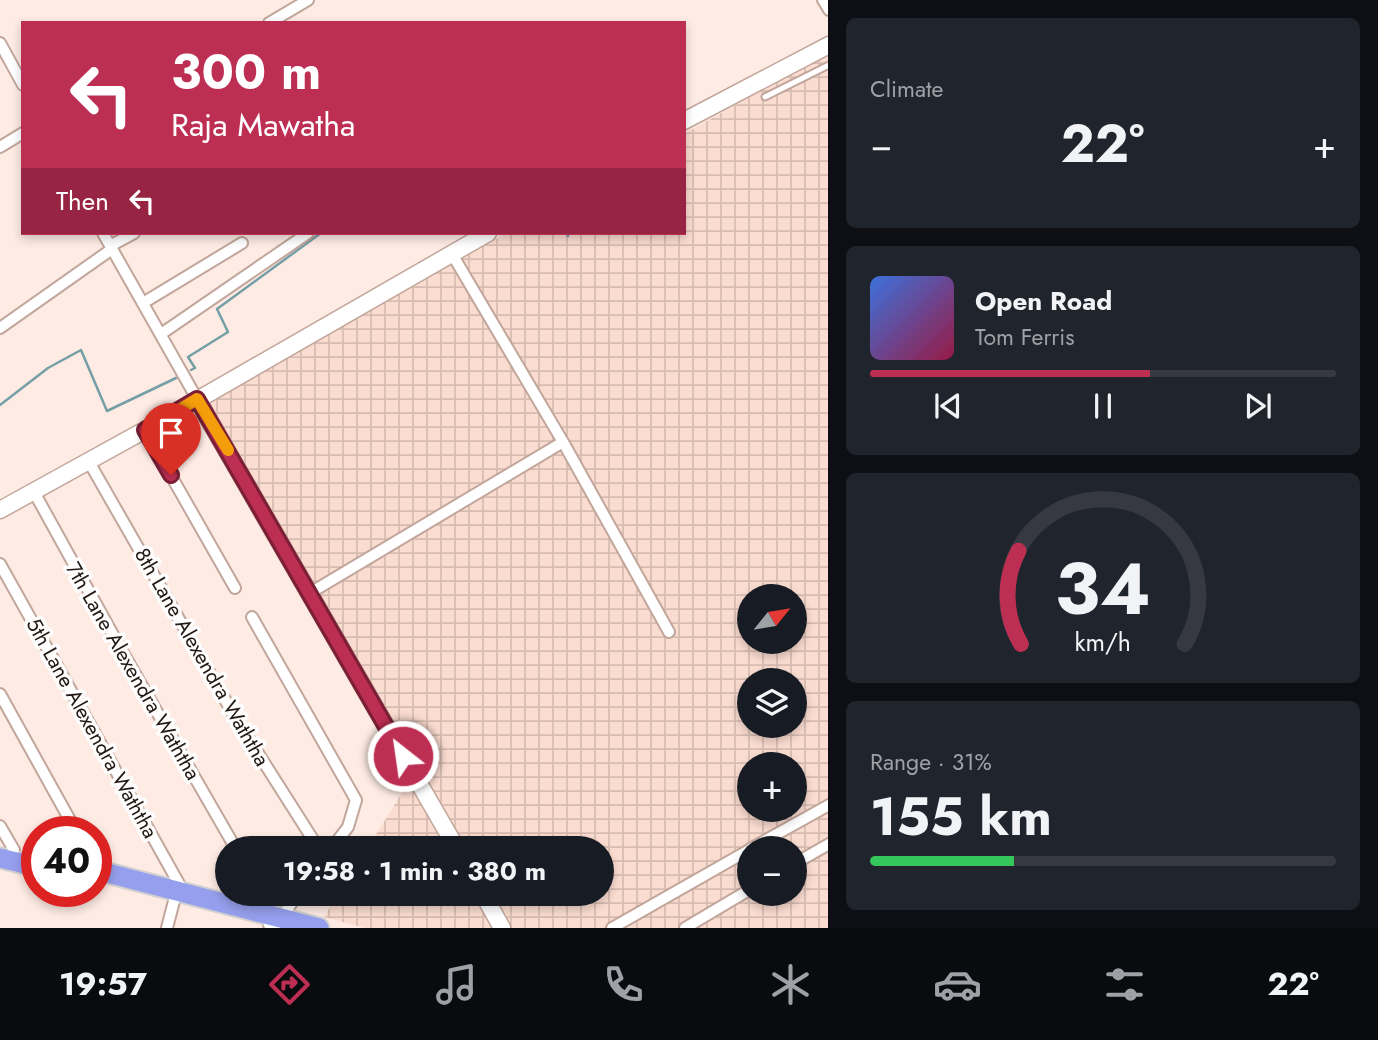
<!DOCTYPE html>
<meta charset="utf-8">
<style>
:root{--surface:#171b24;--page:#20242c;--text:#f1f3f6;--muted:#9ea1a6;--line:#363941;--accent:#bd2e53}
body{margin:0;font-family:Jost,sans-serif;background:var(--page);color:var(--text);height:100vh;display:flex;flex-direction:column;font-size:26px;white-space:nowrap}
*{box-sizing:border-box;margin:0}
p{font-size:23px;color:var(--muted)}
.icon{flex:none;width:38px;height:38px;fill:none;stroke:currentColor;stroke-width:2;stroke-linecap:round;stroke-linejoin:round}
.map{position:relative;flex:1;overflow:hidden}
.sheet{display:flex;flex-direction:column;gap:18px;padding:18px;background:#0d0f14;width:550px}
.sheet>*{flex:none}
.top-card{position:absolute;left:21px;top:21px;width:665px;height:214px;border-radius:0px;box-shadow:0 4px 10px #0003;background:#bd2e53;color:#fff;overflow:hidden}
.needle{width:46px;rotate:60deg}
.fabs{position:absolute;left:737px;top:584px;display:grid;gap:14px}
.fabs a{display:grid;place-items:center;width:70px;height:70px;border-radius:50%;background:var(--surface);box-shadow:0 4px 10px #0003;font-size:35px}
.speed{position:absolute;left:21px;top:816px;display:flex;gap:14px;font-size:35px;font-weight:700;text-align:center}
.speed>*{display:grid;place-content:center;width:91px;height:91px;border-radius:50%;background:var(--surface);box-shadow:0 4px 10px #0003;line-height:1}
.speed .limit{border:10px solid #d22;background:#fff;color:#111}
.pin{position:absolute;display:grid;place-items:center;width:60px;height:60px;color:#fff;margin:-72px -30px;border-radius:50% 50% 50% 0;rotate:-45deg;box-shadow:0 0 7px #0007}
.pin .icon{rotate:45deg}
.me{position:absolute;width:77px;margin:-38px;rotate:330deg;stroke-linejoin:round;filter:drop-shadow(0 0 5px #0008)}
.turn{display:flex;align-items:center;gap:24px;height:147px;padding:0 35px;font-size:32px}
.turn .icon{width:91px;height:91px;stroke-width:2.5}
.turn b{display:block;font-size:49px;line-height:60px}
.then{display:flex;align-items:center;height:66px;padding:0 35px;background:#0003;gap:14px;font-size:26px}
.big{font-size:52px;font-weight:700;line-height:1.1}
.sheet .card{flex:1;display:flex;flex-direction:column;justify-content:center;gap:10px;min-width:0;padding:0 24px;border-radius:10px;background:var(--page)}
.sheet .dial{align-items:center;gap:0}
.dial svg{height:182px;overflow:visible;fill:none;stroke:var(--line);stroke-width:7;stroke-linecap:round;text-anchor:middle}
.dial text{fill:var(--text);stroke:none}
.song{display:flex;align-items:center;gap:21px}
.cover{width:84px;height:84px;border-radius:10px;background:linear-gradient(135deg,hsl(220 70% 55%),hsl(340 70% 35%))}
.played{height:7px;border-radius:4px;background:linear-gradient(90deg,var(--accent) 60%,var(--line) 60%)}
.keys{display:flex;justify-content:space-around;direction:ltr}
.heat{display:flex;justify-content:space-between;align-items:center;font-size:38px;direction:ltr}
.charge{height:10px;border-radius:5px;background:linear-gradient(90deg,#34c759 31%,var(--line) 0)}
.trip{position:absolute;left:215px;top:836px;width:399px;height:70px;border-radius:35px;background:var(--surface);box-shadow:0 4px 10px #0003;font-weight:700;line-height:70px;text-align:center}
.dock{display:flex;height:112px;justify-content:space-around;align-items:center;background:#090b0e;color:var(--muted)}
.dock .icon{width:49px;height:49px}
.dock .active{color:var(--accent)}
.dock b{font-size:32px;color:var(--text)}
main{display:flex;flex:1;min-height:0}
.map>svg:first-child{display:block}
</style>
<main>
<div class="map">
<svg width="829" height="928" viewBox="0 0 829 928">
<defs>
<pattern id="industrial-grid" width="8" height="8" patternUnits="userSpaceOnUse" patternTransform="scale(1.75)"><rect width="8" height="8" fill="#fbdcd0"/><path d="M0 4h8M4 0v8" fill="none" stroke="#d7bcb2"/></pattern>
</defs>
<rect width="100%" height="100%" fill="#feebe4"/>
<path fill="url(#industrial-grid)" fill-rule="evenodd" d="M828 53V928H365L324 917 338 894H602V849H367L418 767 207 401 507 233H684V134ZM749 597H794V642H749ZM749 681H794V726H749ZM749 765H794V810H749ZM749 849H794V894H749Z"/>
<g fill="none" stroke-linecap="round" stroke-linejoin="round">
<path stroke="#759fa7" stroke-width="2.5" d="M567 233 568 236
M191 370 195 368 188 357 228 332 217 309 321 233
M0 405 48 368 81 350 107 411 176 378"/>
<defs>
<path id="lane" d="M765 97 829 65"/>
<path id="street" d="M823 0 829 10
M269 23 308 0
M0 43 23 85
M0 147 23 133
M103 233 197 399
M110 246 134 233
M452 254 563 442 669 632
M143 303 242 243
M0 328 112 249
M161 334 308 233
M145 430 235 588
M89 462 235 717 319 849
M34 492 123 653 236 849
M0 564 183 891
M310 593 563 442
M252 617 356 800 348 827 331 849
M0 694 76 831
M0 826 14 850
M750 849 829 805
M794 864 829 844
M261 894 270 915 269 925
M167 928 174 901
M277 928 281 918 298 894
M612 928 749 850
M685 928 749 890"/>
<path id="secondary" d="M684 121 829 45
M197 399 457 849
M0 510 145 430 488 233
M483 894 502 928"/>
<path id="highway" d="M0 858 37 867
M96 870 319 928"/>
</defs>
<use href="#lane" stroke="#c2a69b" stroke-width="9"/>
<use href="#street" stroke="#c2a69b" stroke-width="14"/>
<use href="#secondary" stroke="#c2a69b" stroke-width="19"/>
<use href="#highway" stroke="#d3d1d0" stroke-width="23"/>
<use href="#lane" stroke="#fff" stroke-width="5"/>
<use href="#street" stroke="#fff" stroke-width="10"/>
<use href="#secondary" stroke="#fff" stroke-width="16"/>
<use href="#highway" stroke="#969fed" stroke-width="19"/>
</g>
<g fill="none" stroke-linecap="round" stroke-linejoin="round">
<defs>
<path id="route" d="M171 475 145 430 197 399 403 756"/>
</defs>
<use href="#route" stroke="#7b1e36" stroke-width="18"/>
<use href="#route" stroke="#bd2e53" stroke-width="12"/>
<path stroke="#f59e0b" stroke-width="12" d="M158 423 197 399 228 450"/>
</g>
<g text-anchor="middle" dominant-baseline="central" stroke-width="7" stroke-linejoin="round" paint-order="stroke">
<g font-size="21" fill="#221814" stroke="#fdfdfd">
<text transform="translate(202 657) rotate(60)">8th Lane Alexendra Waththa</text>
<text transform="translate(133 671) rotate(60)">7th Lane Alexendra Waththa</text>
<text transform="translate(92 728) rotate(61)">5th Lane Alexendra Waththa</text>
</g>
</g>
</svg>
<div class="fabs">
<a><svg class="needle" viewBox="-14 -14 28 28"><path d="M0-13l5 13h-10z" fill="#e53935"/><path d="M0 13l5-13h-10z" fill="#9ea1a6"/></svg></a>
<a><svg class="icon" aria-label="layers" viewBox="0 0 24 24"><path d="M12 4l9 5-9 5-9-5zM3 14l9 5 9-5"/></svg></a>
<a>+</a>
<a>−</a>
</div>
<div class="speed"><div class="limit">40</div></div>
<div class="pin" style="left:171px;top:475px;background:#d93025"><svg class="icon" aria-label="arrive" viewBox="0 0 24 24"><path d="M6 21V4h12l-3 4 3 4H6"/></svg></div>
<svg class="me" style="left:403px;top:756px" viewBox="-20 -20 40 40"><circle r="17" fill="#bd2e53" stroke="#fff" stroke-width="3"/><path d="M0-11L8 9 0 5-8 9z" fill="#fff"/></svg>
<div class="trip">19:58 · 1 min · 380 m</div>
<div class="top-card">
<div class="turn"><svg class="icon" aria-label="left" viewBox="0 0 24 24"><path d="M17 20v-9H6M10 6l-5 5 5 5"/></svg><div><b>300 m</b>Raja Mawatha</div></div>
<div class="then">Then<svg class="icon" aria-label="left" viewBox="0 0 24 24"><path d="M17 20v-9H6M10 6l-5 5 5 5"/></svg></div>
</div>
</div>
<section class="sheet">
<div class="card"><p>Climate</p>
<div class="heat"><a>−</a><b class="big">22°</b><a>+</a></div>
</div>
<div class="card">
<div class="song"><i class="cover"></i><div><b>Open Road</b><p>Tom Ferris</p></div></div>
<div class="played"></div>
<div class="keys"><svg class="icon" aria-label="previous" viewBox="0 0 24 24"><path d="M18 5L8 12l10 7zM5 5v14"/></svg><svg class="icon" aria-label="pause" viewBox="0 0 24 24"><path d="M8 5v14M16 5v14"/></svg><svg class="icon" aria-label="next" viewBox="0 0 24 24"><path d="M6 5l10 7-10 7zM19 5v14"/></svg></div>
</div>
<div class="card dial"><svg viewBox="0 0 100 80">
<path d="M14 69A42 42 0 1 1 86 69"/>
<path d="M14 69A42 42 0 0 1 13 28" stroke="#bd2e53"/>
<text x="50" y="56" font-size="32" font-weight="700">34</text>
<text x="50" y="72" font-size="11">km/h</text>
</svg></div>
<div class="card"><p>Range · 31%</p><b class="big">155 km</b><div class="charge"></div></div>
</section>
</main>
<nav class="dock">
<b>19:57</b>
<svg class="icon active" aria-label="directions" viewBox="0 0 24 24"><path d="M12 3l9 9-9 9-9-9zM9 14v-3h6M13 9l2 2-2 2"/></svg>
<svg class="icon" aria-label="music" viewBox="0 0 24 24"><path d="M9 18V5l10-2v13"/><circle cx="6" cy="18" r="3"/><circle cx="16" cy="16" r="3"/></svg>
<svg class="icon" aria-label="phone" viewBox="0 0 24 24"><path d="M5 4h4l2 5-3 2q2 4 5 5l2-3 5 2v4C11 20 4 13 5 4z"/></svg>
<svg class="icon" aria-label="climate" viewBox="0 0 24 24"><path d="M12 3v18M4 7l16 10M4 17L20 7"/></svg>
<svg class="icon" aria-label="car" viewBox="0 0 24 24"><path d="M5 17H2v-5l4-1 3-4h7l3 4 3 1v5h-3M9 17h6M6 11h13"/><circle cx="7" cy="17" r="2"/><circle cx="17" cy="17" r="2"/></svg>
<svg class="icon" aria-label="filters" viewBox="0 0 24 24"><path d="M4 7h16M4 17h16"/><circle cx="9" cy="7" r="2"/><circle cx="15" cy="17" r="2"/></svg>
<b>22°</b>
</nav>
